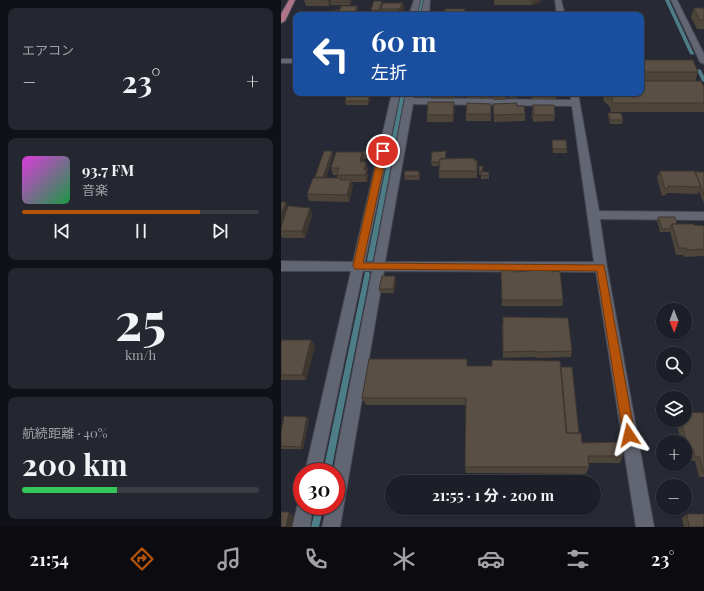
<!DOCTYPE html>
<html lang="ja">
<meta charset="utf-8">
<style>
:root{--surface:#1d1f28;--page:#252730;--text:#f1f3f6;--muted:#a0a2a8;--line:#3b3d45;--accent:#b45309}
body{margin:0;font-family:"Playfair Display","Noto Sans JP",serif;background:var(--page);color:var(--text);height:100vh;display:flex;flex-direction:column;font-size:15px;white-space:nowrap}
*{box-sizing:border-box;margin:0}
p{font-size:13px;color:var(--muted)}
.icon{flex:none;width:22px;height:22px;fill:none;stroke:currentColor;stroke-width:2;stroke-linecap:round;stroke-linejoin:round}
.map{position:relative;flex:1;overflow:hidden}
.drawer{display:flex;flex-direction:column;gap:8px;padding:8px;background:#101116;width:281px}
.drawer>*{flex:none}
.hud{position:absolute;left:12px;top:12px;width:351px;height:84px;border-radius:8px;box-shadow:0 1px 3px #0004,0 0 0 1px var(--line);background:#1a4fa0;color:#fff;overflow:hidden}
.needle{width:26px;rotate:179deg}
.fabs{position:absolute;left:375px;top:303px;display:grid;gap:8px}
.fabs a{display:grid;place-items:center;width:36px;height:36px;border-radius:50%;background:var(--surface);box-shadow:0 1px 3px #0004,0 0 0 1px var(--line);font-size:20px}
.speed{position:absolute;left:12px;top:463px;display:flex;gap:8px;font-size:20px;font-weight:700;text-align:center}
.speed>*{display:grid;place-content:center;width:52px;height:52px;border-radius:50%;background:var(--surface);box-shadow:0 1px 3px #0004,0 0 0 1px var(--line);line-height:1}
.speed .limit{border:6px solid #d22;background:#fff;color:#111}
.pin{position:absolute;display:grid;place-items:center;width:34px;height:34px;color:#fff;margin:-17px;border:2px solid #fff;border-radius:50%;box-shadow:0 1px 4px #0007}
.me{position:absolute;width:44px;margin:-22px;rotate:350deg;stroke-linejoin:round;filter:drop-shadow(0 0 3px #0008)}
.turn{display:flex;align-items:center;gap:14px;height:84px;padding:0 12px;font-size:18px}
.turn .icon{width:52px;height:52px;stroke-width:2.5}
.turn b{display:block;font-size:28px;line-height:34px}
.big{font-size:30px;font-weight:700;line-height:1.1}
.drawer .card{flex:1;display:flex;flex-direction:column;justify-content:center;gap:6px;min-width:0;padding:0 14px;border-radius:8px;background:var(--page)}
.drawer .dial{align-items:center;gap:0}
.dial b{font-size:52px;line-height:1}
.song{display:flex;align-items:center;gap:12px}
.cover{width:48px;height:48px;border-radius:6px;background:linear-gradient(135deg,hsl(300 70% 55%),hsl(140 70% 35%))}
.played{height:4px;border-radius:2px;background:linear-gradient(90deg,var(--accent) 75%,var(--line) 75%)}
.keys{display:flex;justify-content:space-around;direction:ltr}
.heat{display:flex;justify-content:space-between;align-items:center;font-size:22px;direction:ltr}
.charge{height:6px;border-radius:3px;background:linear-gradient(90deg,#34c759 40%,var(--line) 0)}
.trip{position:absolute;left:104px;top:475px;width:216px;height:40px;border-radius:20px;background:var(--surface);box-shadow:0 1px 3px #0004,0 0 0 1px var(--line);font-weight:700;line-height:40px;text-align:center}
.menu{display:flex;height:64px;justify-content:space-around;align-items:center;background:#0c0c10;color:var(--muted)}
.menu .icon{width:28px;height:28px}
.menu .on{color:var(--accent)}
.menu b{font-size:18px;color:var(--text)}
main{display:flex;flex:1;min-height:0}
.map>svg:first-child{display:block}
</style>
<main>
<section class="drawer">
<div class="card"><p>エアコン</p>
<div class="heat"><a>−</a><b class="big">23°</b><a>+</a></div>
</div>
<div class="card">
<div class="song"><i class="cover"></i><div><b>93.7 FM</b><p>音楽</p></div></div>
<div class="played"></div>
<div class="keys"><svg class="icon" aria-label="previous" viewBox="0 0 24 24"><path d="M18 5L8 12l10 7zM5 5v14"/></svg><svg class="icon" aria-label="pause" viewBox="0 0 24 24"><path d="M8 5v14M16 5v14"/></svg><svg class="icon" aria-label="next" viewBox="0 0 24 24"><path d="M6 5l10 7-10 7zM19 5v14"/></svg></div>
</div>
<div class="card dial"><b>25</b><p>km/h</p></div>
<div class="card"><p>航続距離 · 40%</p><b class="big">200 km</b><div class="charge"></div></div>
</section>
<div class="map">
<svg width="423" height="527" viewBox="0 0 423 527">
<rect width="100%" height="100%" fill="#272935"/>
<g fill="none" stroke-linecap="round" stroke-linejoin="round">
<path fill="#4d7d87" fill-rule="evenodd" d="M139 0H143L140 15H136Z
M384 0H388L413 54 412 55 409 54Z
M417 69 420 70 423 76V82L421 81 416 70Z
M120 93H124L92 260 91 262H87L86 260Z
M84 272H88L89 274 50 472H42Z
M35 506H43L38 527H30Z"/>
<defs>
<path id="minor" d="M133 0H139L136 15H128Z
M143 0H149L148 15H140Z
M274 0H280L284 15H276Z
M390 0H396L423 54V64L419 62Z
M0 59H15V63H0Z
M111 93H119L84 262H93L125 93H133L132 98 290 100 289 93H297L318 211 423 212V220L319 219 326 267 373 527H355L315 272 103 271 59 527H41L46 506H55V472H52L91 271H82L40 472H24L70 271H0V261L72 262ZM132 104 291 106 313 262H104Z
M21 499V506H32L29 527H11L18 500Z"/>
<path id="major" d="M8 0H14L4 21 0 23V14Z"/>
</defs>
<use href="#minor" stroke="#454750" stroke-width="2"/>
<use href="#major" stroke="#454750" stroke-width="2"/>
<use href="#minor" fill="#626572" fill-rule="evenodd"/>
<use href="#major" fill="#ae7589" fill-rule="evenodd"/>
</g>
<path fill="#4d443a" d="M23 0H71L69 5H50L49 2 48 6H25Z
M213 0H260L259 3 251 5H213Z
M101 1V4L123 9 120 15H101L100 12 99 15H89L90 14V10Z
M76 6 78 15H48L47 13 59 10Z
M413 8H423V29H416L410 17Z
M360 60 417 72 414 81 423 87V112H330L329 107 322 100 324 93H360Z
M91 93 87 105H65L64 101Z
M149 93H174L173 99H150Z
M186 93H211V98H204V99H198V98H186Z
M212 93H225V100H212Z
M226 93H246V97L236 96V98H228V96H226Z
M250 93H275V99H251Z
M210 104V121H185V114Z
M212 104 236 106 244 114V121L213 122Z
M252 105 274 115 273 121 252 122 251 112Z
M174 109 172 122H146V115Z
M327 113 342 120 341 124H329L327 116Z
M271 140 286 149V153H272L271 144Z
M51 151 52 155 45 178H56V175H52L50 168 81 152 93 151 94 158 83 159 82 162 87 169 86 172 87 177 86 182H71L72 187 68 202 28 201 26 194 35 178 34 177Z
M165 151V159L196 160V178H158V166H151L150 162Z
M198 166 202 172H208V179H200V175H198Z
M138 171 139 175 138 180H124L123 176Z
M379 171 423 172V204L418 191 417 194 386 193 385 195 381 196 376 178Z
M0 202H5L7 208H29L31 215 24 238H2L0 236Z
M377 217 396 224 423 226V256L403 257 402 255H395L389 231 388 232H379L376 221Z
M220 270 233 272H271L282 300 281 306H221Z
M115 280 113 293H99L98 289Z
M221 324 291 351 290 357 255 358V357L222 358Z
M0 340H30L34 346 25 380H0Z
M186 366 280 368 301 443 342 456 339 463H307L308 467 305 474 185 473 184 467 185 405H85L81 398Z
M408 412 423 413V477H418L414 461H410L408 454 404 453V442H400L395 421V420H404Z
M28 419 22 449H0V432Z
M406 514 423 527H403L401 518Z"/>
<path fill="#3e3730" d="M46 0H50L48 6Z
M69 0H71L69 5Z
M260 0 259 3 251 5V2Z
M101 1 102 7 100 9V12L99 15 98 10Z
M122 3 123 9 120 15H119L118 9Z
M76 6 78 15H73Z
M89 93H91L87 105V101Z
M173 102 174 109 172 122V115Z
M51 151 52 155 44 181 42 177Z
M81 152 83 159 81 169 79 162Z
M85 162 87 169 86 172 87 177 86 182 83 170Z
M70 180 72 187 68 202 66 195Z
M5 202 9 212 0 231V214Z
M29 208 31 215 24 238 21 231Z
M114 276 115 280 113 293 112 289Z
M30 340 34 346 25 380 21 375Z
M26 417 28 419 22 449 20 447Z
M8 512 13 516 11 527H5Z"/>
<path fill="#594f44" stroke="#3e3730" d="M50 0H69V2H49Z
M251 0H259L251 2Z
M93 1H101L98 10H90Z
M102 3H122L118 9H100Z
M60 6H76L73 15H56L47 13 49 11 59 10Z
M413 8H423V20H419Z
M164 9H184L183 15H163Z
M360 60H412L417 72H360Z
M360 81H420L423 87V103H332L331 98 326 93H360Z
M66 93H89L87 101H64Z
M147 102H173L172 115H146Z
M186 103 210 104V114H185Z
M236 103V106H243L244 114 213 115 212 104Z
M252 105H273L274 115H253Z
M327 113H340L342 120H329Z
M271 140H285L286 149H272Z
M43 151H51L42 177H34Z
M82 151H93V155H82Z
M165 151 164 159H159L158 162H150L151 152Z
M55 152H81L79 162H85L83 170H86L84 175H56L58 168H50Z
M193 158V161L196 160V171H158L159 159Z
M198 166H202L201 171H198Z
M124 171H138L137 176H123Z
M379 171H414L420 187 387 186 388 188 384 189Z
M200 172H208V175H200Z
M414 172H423V196L420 187Z
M32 178H60L59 180H70L66 195 26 194Z
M0 202H5L0 214Z
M7 206 29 208 21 231H0V227Z
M377 217H394L396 224H391L390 226H389L390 229H381Z
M391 224H412L413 225 423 226V249L406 250 405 248H398Z
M271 269V272L279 271 282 300H221L220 270H233V272Z
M101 276H114L112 289H98Z
M222 317 287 318 291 351 256 352 255 351 222 352Z
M0 340H30L21 375H0Z
M88 359H186V366H211V360L279 361 285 433H300L301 443 340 442 342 456H307L308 467H184L185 398H81Z
M280 367H291L298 433H286Z
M408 412 423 413V472H422L419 457H414L412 449 407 448 400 420H404V415L409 416Z
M3 416 26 417 20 447 0 446V432Z
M0 512H8L5 527H0Z
M406 514H423V527H408Z"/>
<path fill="#b45309" stroke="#753606" d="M102 148 106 151 82 263 323 265 354 435 352 439 348 441 344 439 342 435 316 271 74 269 72 266 98 151Z"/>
</svg>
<div class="fabs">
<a><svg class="needle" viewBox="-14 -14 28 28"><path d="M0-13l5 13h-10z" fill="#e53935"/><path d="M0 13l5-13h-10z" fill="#a0a2a8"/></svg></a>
<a><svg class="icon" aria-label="search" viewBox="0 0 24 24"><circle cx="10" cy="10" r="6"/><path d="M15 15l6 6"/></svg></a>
<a><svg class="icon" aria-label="layers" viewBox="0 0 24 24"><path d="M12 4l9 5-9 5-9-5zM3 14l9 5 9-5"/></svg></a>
<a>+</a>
<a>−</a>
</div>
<div class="speed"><div class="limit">30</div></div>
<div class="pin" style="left:102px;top:151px;background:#d93025"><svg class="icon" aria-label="arrive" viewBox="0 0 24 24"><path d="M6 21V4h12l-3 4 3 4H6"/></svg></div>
<svg class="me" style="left:348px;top:435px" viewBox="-20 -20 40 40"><path d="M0-17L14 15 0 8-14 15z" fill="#b45309" stroke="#fff" stroke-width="4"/></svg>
<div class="trip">21:55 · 1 分 · 200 m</div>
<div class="hud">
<div class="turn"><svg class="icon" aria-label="left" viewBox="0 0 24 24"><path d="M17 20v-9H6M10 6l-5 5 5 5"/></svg><div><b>60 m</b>左折</div></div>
</div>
</div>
</main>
<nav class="menu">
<b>21:54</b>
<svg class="icon on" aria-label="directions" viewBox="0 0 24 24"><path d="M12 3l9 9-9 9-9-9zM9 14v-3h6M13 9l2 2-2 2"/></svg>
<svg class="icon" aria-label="music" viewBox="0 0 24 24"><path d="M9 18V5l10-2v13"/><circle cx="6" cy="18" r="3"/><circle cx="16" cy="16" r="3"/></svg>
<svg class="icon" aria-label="phone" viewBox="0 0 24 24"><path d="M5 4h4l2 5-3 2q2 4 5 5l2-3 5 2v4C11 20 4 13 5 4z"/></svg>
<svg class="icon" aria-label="climate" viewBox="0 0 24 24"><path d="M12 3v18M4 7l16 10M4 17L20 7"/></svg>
<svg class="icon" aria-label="car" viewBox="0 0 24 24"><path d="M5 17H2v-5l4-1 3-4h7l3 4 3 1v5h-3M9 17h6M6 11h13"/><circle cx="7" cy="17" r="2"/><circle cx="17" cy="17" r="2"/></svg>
<svg class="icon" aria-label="filters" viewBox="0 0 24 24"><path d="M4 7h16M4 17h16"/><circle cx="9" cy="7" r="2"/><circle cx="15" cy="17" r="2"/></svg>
<b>23°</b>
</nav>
